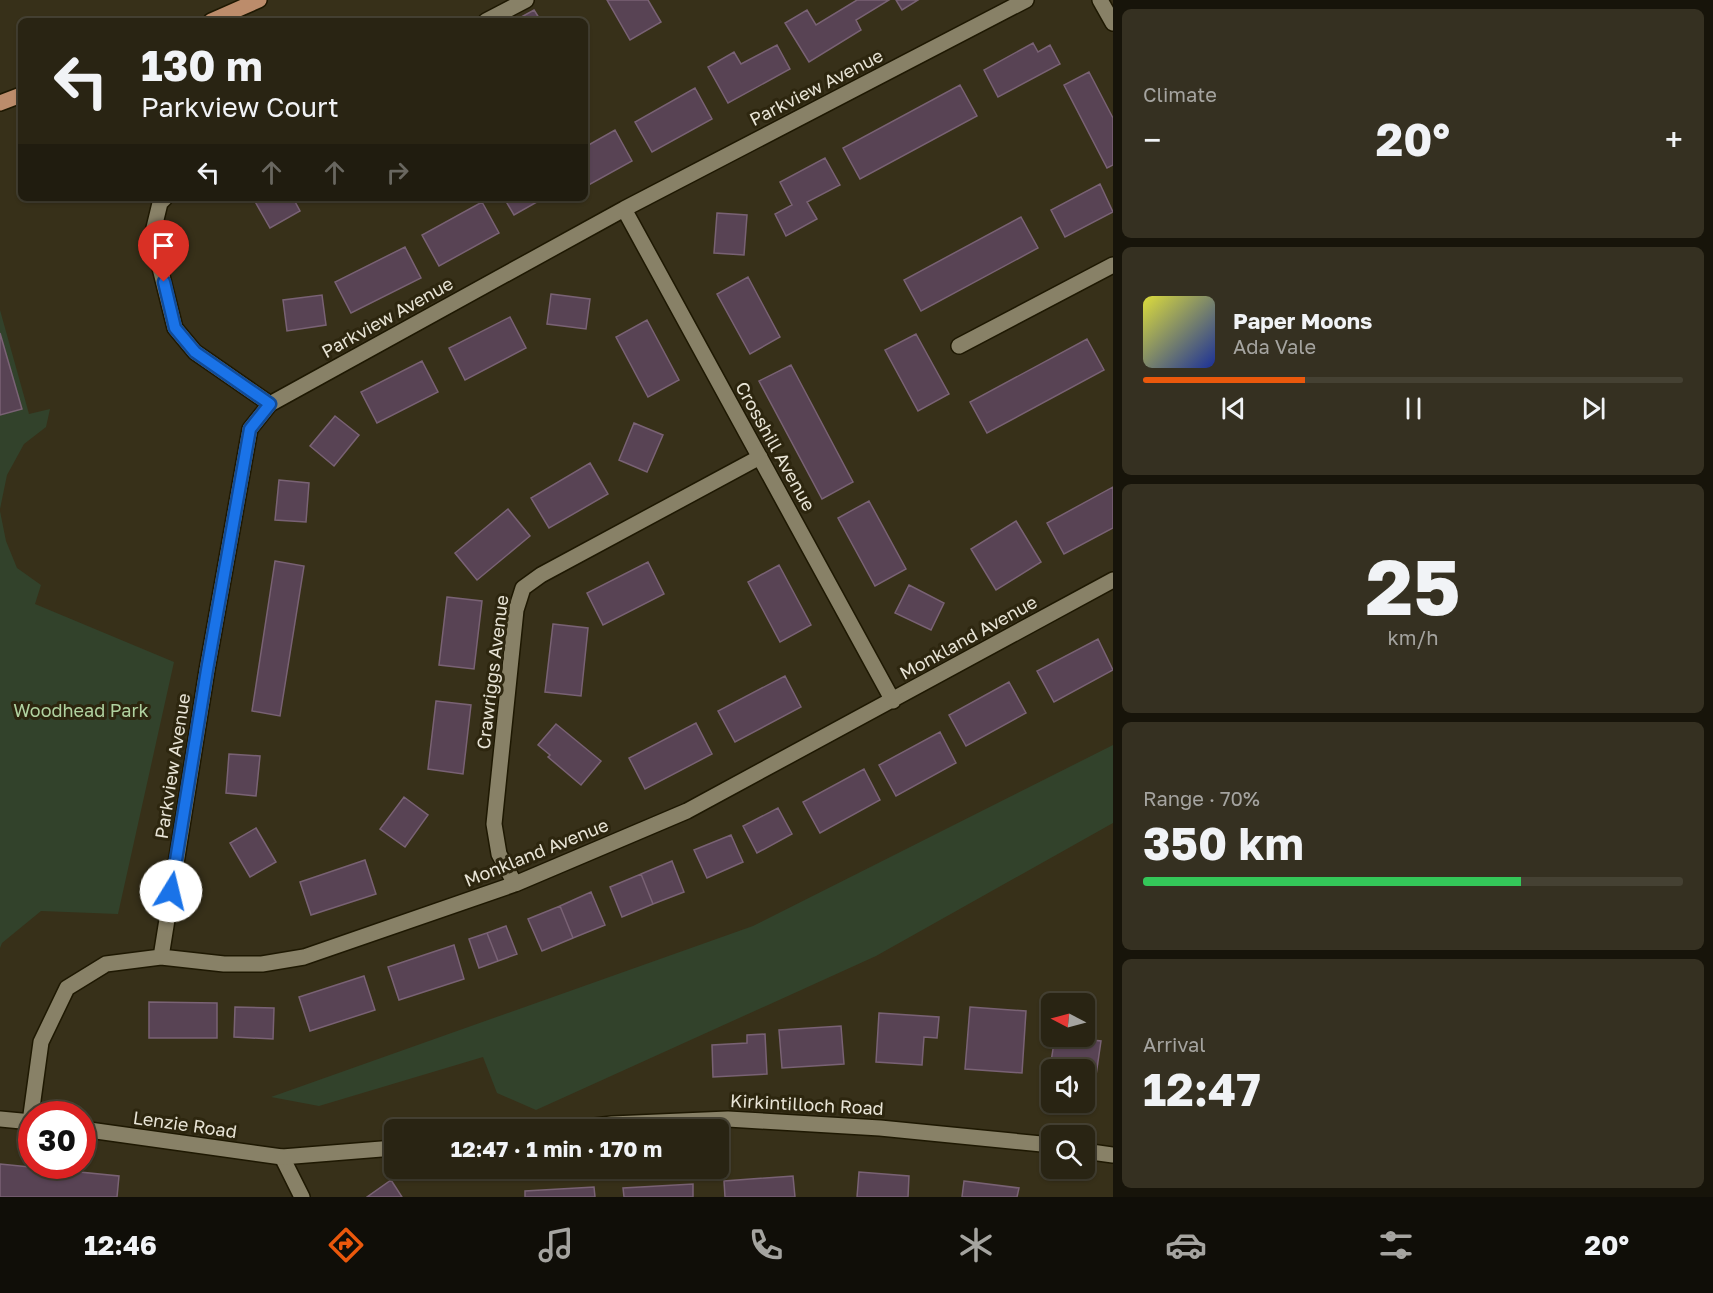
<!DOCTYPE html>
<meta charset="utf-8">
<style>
:root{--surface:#292413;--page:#353021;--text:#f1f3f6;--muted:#a5a4a0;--line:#454133;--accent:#ea580c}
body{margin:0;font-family:"Golos Text",sans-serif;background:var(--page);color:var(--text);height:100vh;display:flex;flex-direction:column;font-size:22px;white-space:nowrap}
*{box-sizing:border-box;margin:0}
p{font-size:20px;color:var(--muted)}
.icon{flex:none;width:33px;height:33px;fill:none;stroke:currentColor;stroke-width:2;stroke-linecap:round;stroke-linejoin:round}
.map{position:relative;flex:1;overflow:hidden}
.details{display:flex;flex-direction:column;gap:9px;padding:9px;background:#17140a;width:600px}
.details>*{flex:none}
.hud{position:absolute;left:18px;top:18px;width:570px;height:183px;border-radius:9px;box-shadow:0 2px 4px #0004,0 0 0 2px var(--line);background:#292413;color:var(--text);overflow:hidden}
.needle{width:39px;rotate:276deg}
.fabs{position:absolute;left:1041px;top:993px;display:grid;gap:12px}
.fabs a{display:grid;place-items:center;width:54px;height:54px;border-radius:9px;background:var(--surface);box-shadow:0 2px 4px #0004,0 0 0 2px var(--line);font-size:30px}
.speed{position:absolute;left:18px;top:1101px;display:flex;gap:12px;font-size:30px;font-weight:700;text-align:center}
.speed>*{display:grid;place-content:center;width:78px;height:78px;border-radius:50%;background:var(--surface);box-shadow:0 2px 4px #0004,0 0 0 2px var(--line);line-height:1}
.speed .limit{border:9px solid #d22;background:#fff;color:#111}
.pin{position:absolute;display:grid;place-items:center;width:51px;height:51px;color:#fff;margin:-62px -26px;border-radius:50% 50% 50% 0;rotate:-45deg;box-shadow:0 0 6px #0007}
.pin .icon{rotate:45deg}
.me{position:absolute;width:66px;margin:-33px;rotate:9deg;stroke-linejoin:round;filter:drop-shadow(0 0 4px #0008)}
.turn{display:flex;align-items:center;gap:21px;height:126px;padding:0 24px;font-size:27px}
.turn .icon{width:78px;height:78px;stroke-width:2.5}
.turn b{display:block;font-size:42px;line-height:51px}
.lanes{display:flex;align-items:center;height:57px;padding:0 24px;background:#0003;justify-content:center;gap:30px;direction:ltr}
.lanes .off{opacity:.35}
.big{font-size:45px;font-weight:700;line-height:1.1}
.details .widget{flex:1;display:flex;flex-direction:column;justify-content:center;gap:9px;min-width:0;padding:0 21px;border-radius:9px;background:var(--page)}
.details .dial{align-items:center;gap:0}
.dial b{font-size:78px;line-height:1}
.song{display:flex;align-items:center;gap:18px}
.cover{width:72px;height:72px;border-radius:9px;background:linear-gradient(135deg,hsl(60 70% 55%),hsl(230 70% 35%))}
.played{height:6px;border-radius:3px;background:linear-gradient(90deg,var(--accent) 30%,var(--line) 30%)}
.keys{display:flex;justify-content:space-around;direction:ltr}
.heat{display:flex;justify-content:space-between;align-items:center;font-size:33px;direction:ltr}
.charge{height:9px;border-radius:4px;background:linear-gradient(90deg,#34c759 70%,var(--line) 0)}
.trip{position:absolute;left:384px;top:1119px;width:345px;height:60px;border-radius:9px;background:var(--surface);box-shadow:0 2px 4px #0004,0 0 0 2px var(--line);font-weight:700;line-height:60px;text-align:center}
.menu{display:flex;height:96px;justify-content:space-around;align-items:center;background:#100e08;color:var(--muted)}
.menu .icon{width:42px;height:42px}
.menu .selected{color:var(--accent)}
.menu b{font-size:27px;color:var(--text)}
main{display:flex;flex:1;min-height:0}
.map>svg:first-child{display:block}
</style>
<main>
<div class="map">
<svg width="1113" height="1197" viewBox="0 0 1113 1197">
<rect width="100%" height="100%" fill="#373019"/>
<path fill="#32422b" d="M0 310 29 414 50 409 46 427 24 444 7 475 0 509Z
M0 511 6 541 17 568 41 585 35 604 174 662 118 914 41 911 2 943 0 948Z
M1113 745V823L876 956 536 1110 497 1093 483 1057 319 1106 271 1097 753 926Z"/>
<path fill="#584354" stroke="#796274" stroke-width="1.5" d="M607 0H648L661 22 630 40Z
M857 0H889L856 20 861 30 809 62 785 23 807 10 816 25Z
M896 0H918L902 10Z
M534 10 541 21H514Z
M1033 43 1038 52 1050 45 1060 64 998 97 984 70Z
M777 45 790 69 728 103 708 67 734 52 741 64Z
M1089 72 1113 118V165L1107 168 1064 85Z
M960 85 977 116 860 179 843 148Z
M695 88 712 119 652 152 635 122Z
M615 130 632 161 585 187V147Z
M825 158 840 185 807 202 817 219 786 236 775 214 792 205 780 182Z
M1100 184 1113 212 1065 237 1051 210Z
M253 198H293L300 211 270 228Z
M504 198H544L514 215Z
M482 202 499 233 439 266 422 235Z
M717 213 747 215 744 255 714 253Z
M1021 217 1038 248 921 311 904 280Z
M405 247 421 278 351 313 335 282Z
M748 277 780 337 750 354 717 294Z
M551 294 590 299 586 329 547 324Z
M322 295 326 325 287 331 283 300Z
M510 317 526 348 465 380 449 348Z
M647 320 679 380 648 397 616 337Z
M0 333 22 409 0 415Z
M916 334 949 394 918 411 885 350Z
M1087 339 1104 370 987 433 970 402Z
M422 361 438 392 377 423 361 392Z
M791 365 853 482 822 499 759 381Z
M335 416 359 435 334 466 310 446Z
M634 423 663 435 647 472 619 460Z
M590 463 608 494 549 528 531 498Z
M279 480 309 483 306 522 275 520Z
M1113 487V528L1064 554 1047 523Z
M869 501 906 569 875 586 838 518Z
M508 509 530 536 477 580 455 553Z
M1016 521 1041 562 996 590 971 549Z
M275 561 304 566 280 716 252 711Z
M648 562 664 594 603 625 587 593Z
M779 565 811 625 780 642 748 582Z
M909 585 944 603 931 630 895 613Z
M447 597 482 601 474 669 439 665Z
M553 624 588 628 581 696 545 692Z
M1098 639 1113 670 1054 702 1037 671Z
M785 676 801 707 735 742 718 711Z
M1009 682 1026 713 966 746 949 715Z
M436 701 471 705 463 774 428 769Z
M696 723 712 754 645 789 629 758Z
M556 724 601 761 581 785 548 757 550 755 538 745Z
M940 732 956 763 896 796 879 765Z
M229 754 260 756 256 796 226 793Z
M864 769 880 800 820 833 803 802Z
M404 797 428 815 405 847 380 829Z
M778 808 792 834 757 853 743 826Z
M256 828 276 862 250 877 230 843Z
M731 835 743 862 707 878 694 850Z
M365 860 376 894 311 915 300 882Z
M672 861 684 892 653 904 641 874Z
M641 874 653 904 622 917 610 887Z
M591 892 605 925 573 938 560 906Z
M560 906 573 938 542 951 528 919Z
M506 926 517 954 498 961 487 933Z
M487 933 498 961 479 968 469 939Z
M454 945 464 979 399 1000 388 967Z
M364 976 375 1010 310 1031 299 997Z
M149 1002 217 1003V1038H149Z
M235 1007 274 1008 273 1039 234 1037Z
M970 1007 1026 1011 1022 1073 965 1069Z
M879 1013 939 1017 937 1038 924 1037 922 1065 876 1062Z
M841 1026 844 1064 782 1068 779 1030Z
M765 1034 767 1074 713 1077 712 1045 747 1043V1035Z
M1055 1036 1101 1041 1095 1082 1084 1080V1070H1052V1075H1049Z
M0 1164 119 1176 117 1197H0Z
M859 1172 909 1176 908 1197H857Z
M793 1176 795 1197H725L724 1181Z
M391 1180 402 1197H367Z
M964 1181 1019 1188 1017 1197H962Z
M693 1184V1197H624L623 1188Z
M594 1187 595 1197H525V1191Z"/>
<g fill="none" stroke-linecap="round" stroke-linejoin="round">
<defs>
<path id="minor" d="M1100 0 1113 23
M486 21 526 0
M165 198 160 203 152 236 175 328 195 352 270 404
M624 209 893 701
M959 346 1113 265
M515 884 499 854 494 824 516 610 523 588 541 575 760 457
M161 957 207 670 250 429 270 404 624 209 1026 0
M30 1122 41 1042 67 988 106 964 161 957 224 964H262L304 957 515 884 687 811 1113 580"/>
<path id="tertiary" d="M282 1157 302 1197"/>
<path id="secondary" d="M0 1119 32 1122
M82 1129 282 1157 394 1148
M561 1130 612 1124 728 1119 880 1128 1052 1145
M1084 1151 1113 1155"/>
<path id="primary" d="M211 21 259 0
M0 103 21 95"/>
</defs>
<use href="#minor" stroke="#1e1802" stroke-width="18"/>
<use href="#tertiary" stroke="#1e1802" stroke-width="18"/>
<use href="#secondary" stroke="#1e1802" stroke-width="18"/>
<use href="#primary" stroke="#1e1802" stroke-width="18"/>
<use href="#minor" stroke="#888167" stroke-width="15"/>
<use href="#tertiary" stroke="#888167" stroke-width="15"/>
<use href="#secondary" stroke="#888167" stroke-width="15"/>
<use href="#primary" stroke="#bc8c6b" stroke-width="15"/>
</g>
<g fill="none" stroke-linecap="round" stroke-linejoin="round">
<defs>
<path id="route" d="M164 282 175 328 195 352 270 404 250 429 207 670 171 891"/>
</defs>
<use href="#route" stroke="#114b97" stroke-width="15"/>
<use href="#route" stroke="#1a73e8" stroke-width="10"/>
</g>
<g text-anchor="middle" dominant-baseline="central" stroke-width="6" stroke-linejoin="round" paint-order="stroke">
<g font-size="18" fill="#e8e4d6" stroke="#2d260f">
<text transform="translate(816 87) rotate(-27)">Parkview Avenue</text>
<text transform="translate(387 317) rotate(-29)">Parkview Avenue</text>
<text transform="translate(776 446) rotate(61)">Crosshill Avenue</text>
<text transform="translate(968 637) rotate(-29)">Monkland Avenue</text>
<text transform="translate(492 672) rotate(-83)">Crawriggs Avenue</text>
<text transform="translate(172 766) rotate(-81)">Parkview Avenue</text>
<text transform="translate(536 852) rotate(-22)">Monkland Avenue</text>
<text transform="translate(807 1104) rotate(3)">Kirkintilloch Road</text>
<text transform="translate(185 1124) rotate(8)">Lenzie Road</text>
</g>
<g font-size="18" fill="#b0d2a0" stroke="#2d260f">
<text x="81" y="710">Woodhead Park</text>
</g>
</g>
</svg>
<div class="fabs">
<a><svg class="needle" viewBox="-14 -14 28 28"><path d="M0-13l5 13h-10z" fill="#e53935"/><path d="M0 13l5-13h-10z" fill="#a5a4a0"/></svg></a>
<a><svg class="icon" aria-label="sound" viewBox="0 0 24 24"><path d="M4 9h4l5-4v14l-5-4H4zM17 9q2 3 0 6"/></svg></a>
<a><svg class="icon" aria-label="search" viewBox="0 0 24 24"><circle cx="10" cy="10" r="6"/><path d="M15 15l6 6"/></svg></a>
</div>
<div class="speed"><div class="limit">30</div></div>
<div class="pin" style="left:164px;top:282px;background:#d93025"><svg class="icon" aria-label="arrive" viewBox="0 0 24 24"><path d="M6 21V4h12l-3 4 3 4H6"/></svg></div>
<svg class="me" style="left:171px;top:891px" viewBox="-20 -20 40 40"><circle r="19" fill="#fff"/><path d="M0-13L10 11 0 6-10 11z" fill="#1a73e8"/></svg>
<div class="trip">12:47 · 1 min · 170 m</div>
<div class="hud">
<div class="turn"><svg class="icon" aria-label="left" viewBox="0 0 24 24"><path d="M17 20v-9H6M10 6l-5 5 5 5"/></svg><div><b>130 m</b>Parkview Court</div></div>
<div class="lanes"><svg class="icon" aria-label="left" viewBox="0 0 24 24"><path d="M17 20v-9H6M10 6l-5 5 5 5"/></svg><svg class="icon off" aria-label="ahead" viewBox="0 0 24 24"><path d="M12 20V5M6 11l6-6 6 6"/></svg><svg class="icon off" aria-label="ahead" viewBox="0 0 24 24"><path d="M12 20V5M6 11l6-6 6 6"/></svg><svg class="icon off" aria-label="right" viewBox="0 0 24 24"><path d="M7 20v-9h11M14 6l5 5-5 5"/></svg></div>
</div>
</div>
<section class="details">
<div class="widget"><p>Climate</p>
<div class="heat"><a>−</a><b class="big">20°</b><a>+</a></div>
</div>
<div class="widget">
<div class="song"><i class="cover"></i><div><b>Paper Moons</b><p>Ada Vale</p></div></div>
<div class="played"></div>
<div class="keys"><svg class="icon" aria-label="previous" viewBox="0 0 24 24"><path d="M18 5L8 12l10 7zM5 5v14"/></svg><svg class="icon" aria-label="pause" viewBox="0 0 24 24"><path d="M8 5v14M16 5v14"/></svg><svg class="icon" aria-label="next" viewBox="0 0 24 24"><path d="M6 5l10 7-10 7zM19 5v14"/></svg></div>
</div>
<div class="widget dial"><b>25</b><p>km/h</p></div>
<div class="widget"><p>Range · 70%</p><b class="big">350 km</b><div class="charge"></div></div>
<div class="widget"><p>Arrival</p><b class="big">12:47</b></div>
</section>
</main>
<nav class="menu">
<b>12:46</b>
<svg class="icon selected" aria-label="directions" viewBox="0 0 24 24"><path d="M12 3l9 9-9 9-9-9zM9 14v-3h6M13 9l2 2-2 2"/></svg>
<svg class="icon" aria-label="music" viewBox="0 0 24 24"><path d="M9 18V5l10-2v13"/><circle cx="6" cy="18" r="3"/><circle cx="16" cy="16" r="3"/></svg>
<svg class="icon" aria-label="phone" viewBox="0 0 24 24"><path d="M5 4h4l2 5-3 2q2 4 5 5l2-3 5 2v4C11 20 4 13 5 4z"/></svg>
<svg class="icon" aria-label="climate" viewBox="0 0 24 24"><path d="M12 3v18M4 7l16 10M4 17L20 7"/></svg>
<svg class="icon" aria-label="car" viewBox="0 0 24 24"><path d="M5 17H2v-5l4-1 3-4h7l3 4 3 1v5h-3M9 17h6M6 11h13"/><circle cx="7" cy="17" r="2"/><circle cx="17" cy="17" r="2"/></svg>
<svg class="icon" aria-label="filters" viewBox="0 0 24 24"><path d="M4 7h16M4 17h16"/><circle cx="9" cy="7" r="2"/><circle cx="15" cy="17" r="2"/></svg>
<b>20°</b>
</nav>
